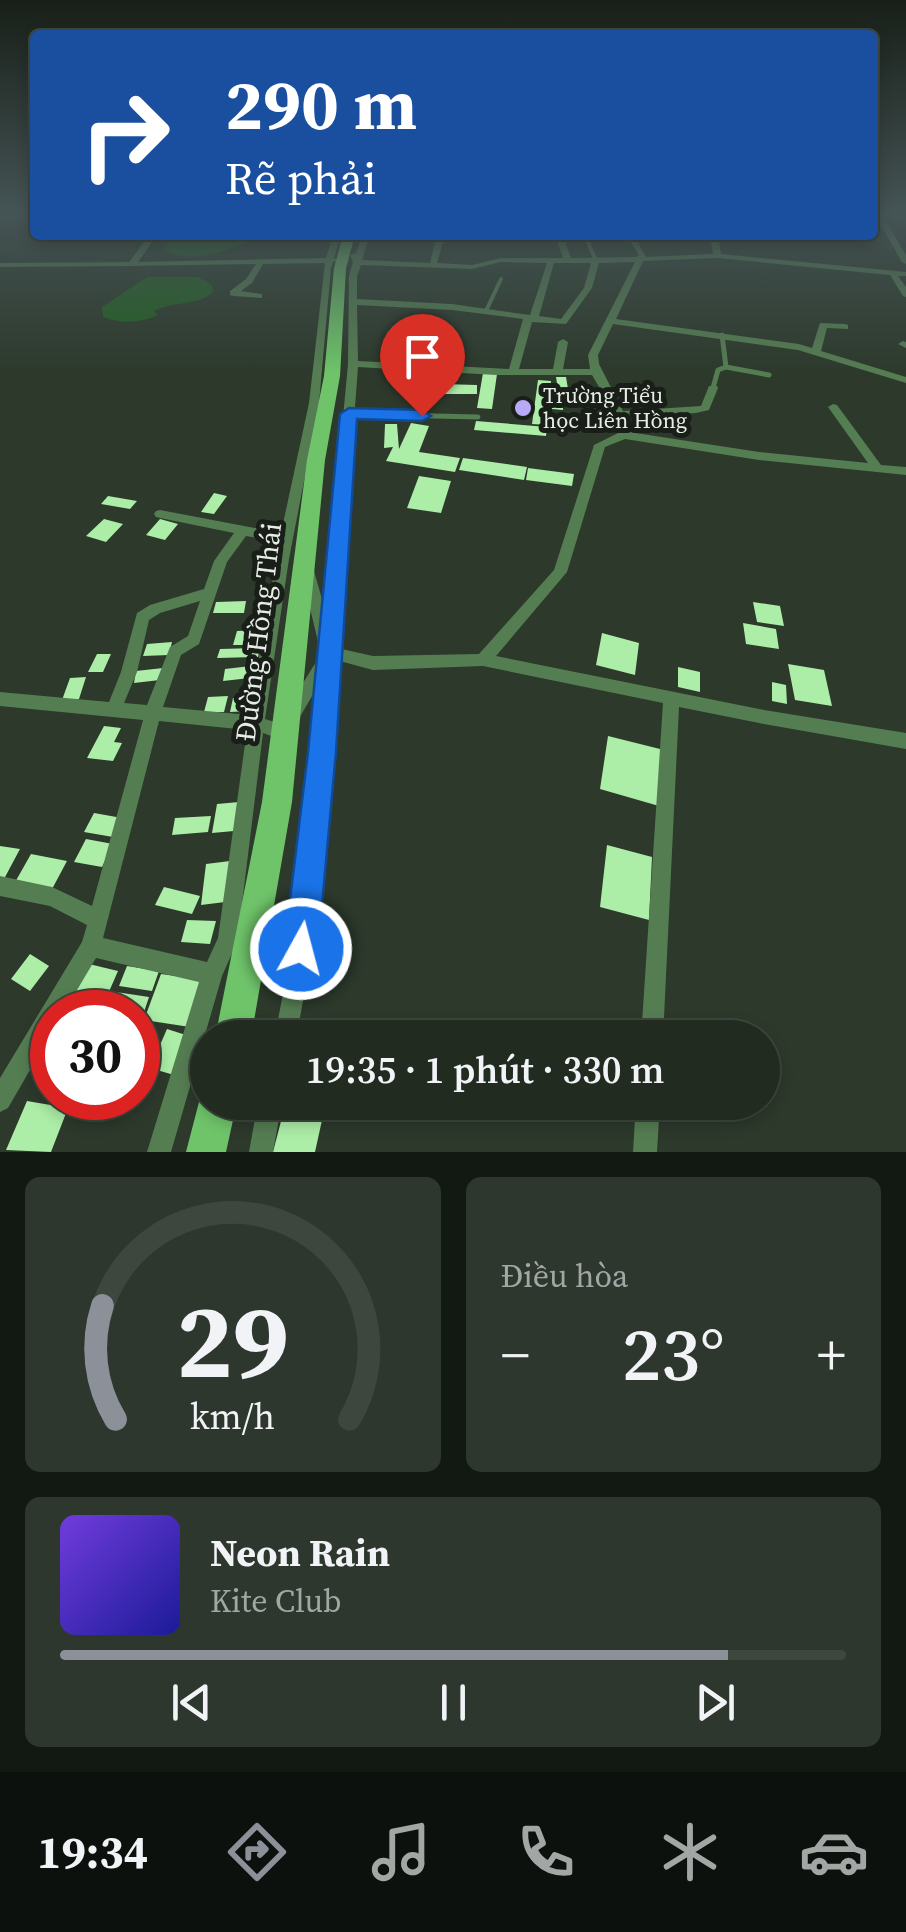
<!DOCTYPE html>
<html lang="vi">
<meta charset="utf-8">
<style>
:root{--surface:#212b20;--page:#2d372d;--text:#f1f3f6;--muted:#a2a7a5;--line:#3e473e;--accent:#8c9099}
body{margin:0;font-family:"Source Serif 4",serif;background:var(--page);color:var(--text);height:100vh;display:flex;flex-direction:column;font-size:38px;white-space:nowrap}
*{box-sizing:border-box;margin:0}
p{font-size:32px;color:var(--muted)}
.icon{flex:none;width:55px;height:55px;fill:none;stroke:currentColor;stroke-width:2;stroke-linecap:round;stroke-linejoin:round}
.map{position:relative;height:1152px;overflow:hidden}
.side{display:flex;flex-direction:column;gap:25px;padding:25px;background:#121812;flex:1}
.side>*{flex:none}
.hud{position:absolute;left:30px;top:30px;width:848px;height:210px;border-radius:10px;box-shadow:0 5px 15px #0003,0 0 0 2px var(--line);background:#1a4fa0;color:#fff;overflow:hidden}
.speed{position:absolute;left:30px;top:990px;display:flex;gap:20px;font-size:50px;font-weight:700;text-align:center}
.speed>*{display:grid;place-content:center;width:130px;height:130px;border-radius:50%;background:var(--surface);box-shadow:0 5px 15px #0003,0 0 0 2px var(--line);line-height:1}
.speed .limit{border:15px solid #d22;background:#fff;color:#111}
.pin{position:absolute;display:grid;place-items:center;width:85px;height:85px;color:#fff;margin:-102px -42px;border-radius:50% 50% 50% 0;rotate:-45deg;box-shadow:0 0 10px #0007}
.pin .icon{rotate:45deg}
.me{position:absolute;width:110px;margin:-55px;rotate:7deg;stroke-linejoin:round;filter:drop-shadow(0 0 8px #0008)}
.turn{display:flex;align-items:center;gap:35px;height:210px;padding:0 30px;font-size:45px}
.turn .icon{width:130px;height:130px;stroke-width:2.5}
.turn b{display:block;font-size:70px;line-height:85px}
.big{font-size:75px;font-weight:600;line-height:1.1}
.side .card{flex:1;display:flex;flex-direction:column;justify-content:center;gap:15px;min-width:0;padding:0 35px;border-radius:15px;background:var(--page)}
.side .dial{align-items:center;gap:0}
.dial svg{height:260px;overflow:visible;fill:none;stroke:var(--line);stroke-width:7;stroke-linecap:round;text-anchor:middle}
.dial text{fill:var(--text);stroke:none}
.song{display:flex;align-items:center;gap:30px}
.cover{width:120px;height:120px;border-radius:15px;background:linear-gradient(135deg,hsl(260 70% 55%),hsl(240 70% 35%))}
.played{height:10px;border-radius:5px;background:linear-gradient(90deg,var(--accent) 85%,var(--line) 85%)}
.keys{display:flex;justify-content:space-around;direction:ltr}
.heat{display:flex;justify-content:space-between;align-items:center;font-size:55px;direction:ltr}
.side .tiles{flex:1;display:grid;gap:25px;grid-template-columns:1fr 1fr}
.card:last-child{grid-column:span 2}
.trip{position:absolute;left:190px;top:1020px;width:590px;height:100px;border-radius:50px;background:var(--surface);box-shadow:0 5px 15px #0003,0 0 0 2px var(--line);font-weight:600;line-height:100px;text-align:center}
.menu{display:flex;height:160px;justify-content:space-around;align-items:center;background:#0d110d;color:var(--muted)}
.menu .icon{width:70px;height:70px}
.menu .on{color:var(--accent)}
.menu b{font-size:45px;color:var(--text)}
.map>svg:first-child{display:block}
</style>
<div class="map">
<svg width="906" height="1152" viewBox="0 0 906 1152">
<rect width="100%" height="100%" fill="#2c392b"/>
<path fill="#216020" d="M175 235H260C237 250 185 266 163 249Z
M147 277H198L212 285 213 292C199 306 172 301 154 311L158 315C140 323 122 324 103 317L102 307Z"/>
<path fill="#aceda7" d="M483 373 497 374 492 409 477 408Z
M556 377H566L568 389H563V410L552 409V389L558 390Z
M538 380 551 381 547 425 532 424Z
M442 384 477 385V394H441Z
M476 421 547 427 546 436 474 430Z
M411 423 429 426 419 452 460 458 455 472 386 461 393 447 384 448 385 424H397L399 449Z
M463 458 527 467 524 480 459 470Z
M528 468 574 474 572 486 526 480Z
M419 476 451 481 441 513 407 508Z
M214 493 227 496 214 514 201 512Z
M108 496 137 501 130 509 101 504Z
M104 519 123 524 106 542 86 536Z
M160 519 178 524 165 540 146 535Z
M246 601 244 613H213L216 602Z
M753 602 780 606 784 626 757 622Z
M743 623 776 629 779 649 746 644Z
M265 630 262 645H233L237 631Z
M602 633 639 643 635 675 596 665Z
M172 642 169 655 143 656 147 644Z
M260 648 258 657 217 658 220 649Z
M97 654H111L103 672H88Z
M788 664 824 670 832 706 795 700Z
M251 666 250 678 223 681 225 669Z
M678 667 700 672V692L678 687Z
M163 668 160 680 134 683 136 671Z
M86 677 79 699 62 700 70 678Z
M772 682 786 685 787 704 772 701Z
M228 696 224 712H204L208 697Z
M251 697 248 711 230 712 233 698Z
M104 726 121 728 114 742 122 743 113 761 87 758Z
M608 736 664 750 659 806 600 789Z
M239 802 234 831 212 833 217 804Z
M94 813 122 818 113 837 84 832Z
M211 816 208 832 172 835 175 818Z
M86 839 113 844 102 867 74 862Z
M607 845 652 857 649 920 600 907Z
M0 846 20 849 4 879H0Z
M31 854 67 861 51 891 14 884Z
M230 861 225 902 201 905 206 864Z
M164 887 200 896 192 914 155 905Z
M187 920 216 921 210 944 181 942Z
M30 954 49 966 30 991 11 979Z
M89 964 118 971 101 1010 70 1003Z
M127 966 159 971 152 991 119 986Z
M161 974 205 980 190 1027 144 1020Z
M116 992 149 997 142 1018 138 1012H108Z
M167 1029 189 1036 174 1075 150 1068Z
M27 1101 68 1108 51 1152 6 1150Z
M286 1102H326L315 1152H273Z"/>
<g fill="none" stroke-linecap="round" stroke-linejoin="round">
<path stroke="#557d52" stroke-width="4" d="M585 235 596 261
M0 265 132 264
M486 311 501 279"/>
<path stroke="#557d52" stroke-width="5" d="M726 367 769 375
M713 388 718 370 726 367 722 335
M349 414 478 417"/>
<path fill="#557d52" fill-rule="evenodd" d="M874 213H881L906 255V264L902 262Z
M149 235H157L138 262 326 258 333 235H341L334 258 340 260 333 262 331 268 319 403 289 559 265 719 278 723 321 654 301 571 308 566 313 567 325 610 348 364 349 276 353 262 350 255 356 253 362 235H370L362 260 430 263 436 238 440 236 444 238 437 263 472 265 501 258H563L555 235H563L571 258 636 257 639 255 626 235H634L646 257 713 254 710 235H718L721 254 906 272V276H898L906 287V297L903 296 890 275 717 258 643 261 616 319 799 344 812 348 820 323 845 324 848 325V329L827 328 821 351 906 377V383L798 350 613 324 598 355 599 364 623 411 701 406 709 386H717L718 388 709 410 696 413 625 417 629 432 759 452 868 463 828 407 833 404 837 405 881 465 906 467V475L759 460 625 439 605 447 567 572 496 656 764 710 906 733V749L764 724 679 707 663 1038H641L663 703 483 666 373 670 336 660C327 786 322 913 296 1038H274C300 922 308 804 318 686L288 737 282 740 263 733 239 928 241 933 222 976 171 1152H147L199 982 96 958 64 1012H52V1032L8 1108 0 1112V1078L82 942 87 925 50 906 0 896V876L52 887 92 906 143 720 0 706V692L109 702 121 672 137 613 150 605 204 589 214 561 234 533 160 518 156 517 154 514 156 511 160 510 281 533 309 403 325 263 263 264 252 283 241 291 262 294V298L233 296 230 295V291L246 279 256 264 129 266 128 264ZM501 262 547 263 530 315 452 304 357 299V276L361 265 472 269ZM635 262 588 355 590 369H563L568 342 563 339 558 342 553 369H519L532 322 566 324 592 288 599 263ZM554 263H591L584 288 561 319 539 316ZM357 305 452 310 523 319 509 369 358 361ZM358 367 496 375H592L613 411 618 433 594 445 554 570 479 654 373 656 337 648ZM246 536 279 542 249 715 163 707 181 655 199 644 227 562ZM200 601 188 636 170 647 147 705 124 703 137 672 149 620 160 613ZM159 721 247 730 218 938 207 962 103 938Z
M903 341 906 342V348L898 344Z
M258 1102H282L273 1152H249Z
M636 1102H660L657 1152H633Z"/>
<path fill="#6fc46a" fill-rule="evenodd" d="M343 235H355L346 268 340 376 325 460 292 802 251 1038H215L262 802 307 460 324 376 334 268Z
M208 1087V1102H237L226 1152H186L199 1102Z"/>
</g>
<linearGradient id="sky" x2="0" y2="1"><stop stop-color="#181f18"/><stop offset="0.57" stop-color="#455455"/><stop offset="1" stop-color="#455455" stop-opacity="0"/></linearGradient>
<rect width="906" height="374" fill="url(#sky)"/>
<path fill="#1a73e8" stroke="#114b97" stroke-width="2.5" d="M349 408 422 410 431 416 422 421 357 419 336 752 318 949 313 961 301 966 289 961 284 949 308 752 340 414Z"/>
<circle fill="#b9aaf7" stroke="#191e18" stroke-width="4" cx="523" cy="408" r="10"/>
<g text-anchor="middle" dominant-baseline="central" stroke-width="10" stroke-linejoin="round" paint-order="stroke">
<g font-size="22" fill="#e5ede4" stroke="#191e18" text-anchor="start">
<text x="543" y="395">Trường Tiểu<tspan x="543" dy="25">học Liên Hồng</tspan></text>
</g>
<g font-size="28" fill="#e5ede4" stroke="#191e18">
<text transform="translate(258 632) rotate(-83)">Đường Hồng Thái</text>
</g>
</g>
</svg>
<div class="speed"><div class="limit">30</div></div>
<div class="pin" style="left:422px;top:416px;background:#d93025"><svg class="icon" aria-label="arrive" viewBox="0 0 24 24"><path d="M6 21V4h12l-3 4 3 4H6"/></svg></div>
<svg class="me" style="left:301px;top:949px" viewBox="-20 -20 40 40"><circle r="17" fill="#1a73e8" stroke="#fff" stroke-width="3"/><path d="M0-11L8 9 0 5-8 9z" fill="#fff"/></svg>
<div class="trip">19:35 · 1 phút · 330 m</div>
<div class="hud">
<div class="turn"><svg class="icon" aria-label="right" viewBox="0 0 24 24"><path d="M7 20v-9h11M14 6l5 5-5 5"/></svg><div><b>290 m</b>Rẽ phải</div></div>
</div>
</div>
<section class="side">
<div class="tiles">
<div class="card dial"><svg viewBox="0 0 100 80">
<path d="M14 69A42 42 0 1 1 86 69"/>
<path d="M14 69A42 42 0 0 1 10 34" stroke="#8c9099"/>
<text x="50" y="56" font-size="32" font-weight="700">29</text>
<text x="50" y="72" font-size="11">km/h</text>
</svg></div>
<div class="card"><p>Điều hòa</p>
<div class="heat"><a>−</a><b class="big">23°</b><a>+</a></div>
</div>
<div class="card">
<div class="song"><i class="cover"></i><div><b>Neon Rain</b><p>Kite Club</p></div></div>
<div class="played"></div>
<div class="keys"><svg class="icon" aria-label="previous" viewBox="0 0 24 24"><path d="M18 5L8 12l10 7zM5 5v14"/></svg><svg class="icon" aria-label="pause" viewBox="0 0 24 24"><path d="M8 5v14M16 5v14"/></svg><svg class="icon" aria-label="next" viewBox="0 0 24 24"><path d="M6 5l10 7-10 7zM19 5v14"/></svg></div>
</div>
</div>
</section>
<nav class="menu">
<b>19:34</b>
<svg class="icon on" aria-label="directions" viewBox="0 0 24 24"><path d="M12 3l9 9-9 9-9-9zM9 14v-3h6M13 9l2 2-2 2"/></svg>
<svg class="icon" aria-label="music" viewBox="0 0 24 24"><path d="M9 18V5l10-2v13"/><circle cx="6" cy="18" r="3"/><circle cx="16" cy="16" r="3"/></svg>
<svg class="icon" aria-label="phone" viewBox="0 0 24 24"><path d="M5 4h4l2 5-3 2q2 4 5 5l2-3 5 2v4C11 20 4 13 5 4z"/></svg>
<svg class="icon" aria-label="climate" viewBox="0 0 24 24"><path d="M12 3v18M4 7l16 10M4 17L20 7"/></svg>
<svg class="icon" aria-label="car" viewBox="0 0 24 24"><path d="M5 17H2v-5l4-1 3-4h7l3 4 3 1v5h-3M9 17h6M6 11h13"/><circle cx="7" cy="17" r="2"/><circle cx="17" cy="17" r="2"/></svg>
</nav>
